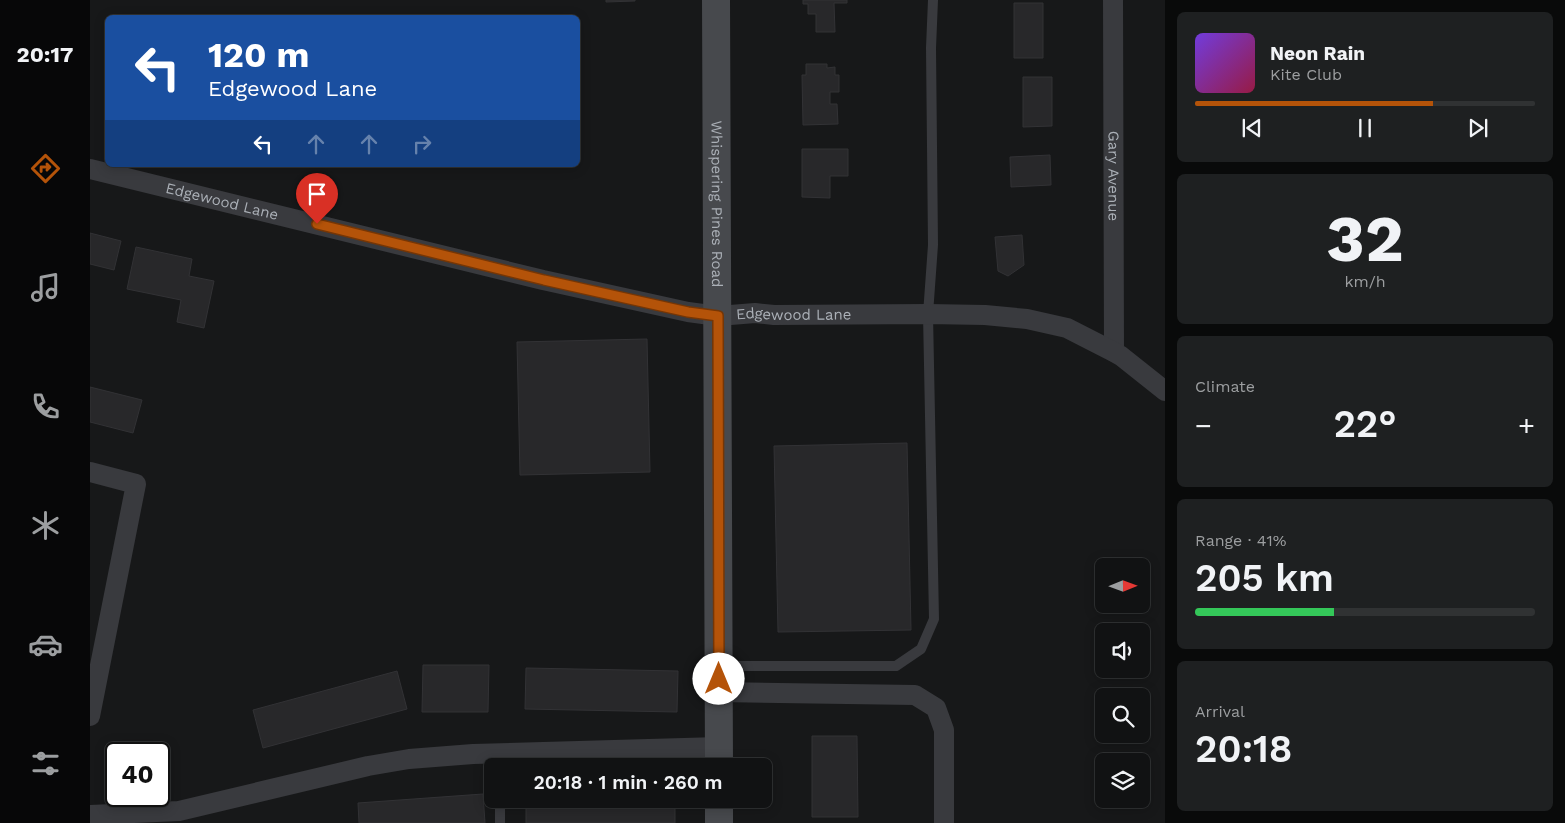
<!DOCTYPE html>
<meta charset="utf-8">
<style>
:root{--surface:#111213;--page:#1e2021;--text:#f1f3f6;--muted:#9c9ea0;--line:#303233;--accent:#b45309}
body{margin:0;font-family:"Work Sans",sans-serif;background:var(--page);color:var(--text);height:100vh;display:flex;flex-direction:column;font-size:19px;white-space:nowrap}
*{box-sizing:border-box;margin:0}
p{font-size:16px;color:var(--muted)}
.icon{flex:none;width:28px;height:28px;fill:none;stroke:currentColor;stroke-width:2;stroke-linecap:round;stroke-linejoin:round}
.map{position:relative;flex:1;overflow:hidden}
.sheet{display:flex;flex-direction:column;gap:12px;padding:12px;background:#090a0a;width:400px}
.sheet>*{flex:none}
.top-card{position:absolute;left:15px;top:15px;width:475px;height:152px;border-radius:8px;box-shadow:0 2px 12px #0003,0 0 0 1px var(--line);background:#1a4fa0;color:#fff;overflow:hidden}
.needle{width:32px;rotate:89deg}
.controls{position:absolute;left:1005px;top:558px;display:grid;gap:10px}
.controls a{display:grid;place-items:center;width:55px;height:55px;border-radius:8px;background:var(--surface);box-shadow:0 2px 12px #0003,0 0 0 1px var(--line);font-size:25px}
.speed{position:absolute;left:15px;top:742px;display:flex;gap:10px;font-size:25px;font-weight:700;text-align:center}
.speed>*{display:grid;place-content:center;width:65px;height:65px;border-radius:50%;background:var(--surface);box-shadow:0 2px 12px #0003,0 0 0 1px var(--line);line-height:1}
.speed .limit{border:2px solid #111;border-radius:8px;background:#fff;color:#111}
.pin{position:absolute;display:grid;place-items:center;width:42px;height:42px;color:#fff;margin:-51px -21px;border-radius:50% 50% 50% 0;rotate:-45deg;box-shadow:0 0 5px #0007}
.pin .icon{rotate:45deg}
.me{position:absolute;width:55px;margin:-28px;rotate:0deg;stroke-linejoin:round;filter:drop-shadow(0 0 4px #0008)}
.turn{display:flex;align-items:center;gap:18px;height:105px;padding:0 20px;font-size:22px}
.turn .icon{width:65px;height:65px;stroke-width:2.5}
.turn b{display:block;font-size:35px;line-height:42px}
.lanes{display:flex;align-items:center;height:48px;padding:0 20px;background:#0003;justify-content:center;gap:25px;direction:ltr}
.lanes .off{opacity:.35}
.big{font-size:38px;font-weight:600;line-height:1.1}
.sheet .card{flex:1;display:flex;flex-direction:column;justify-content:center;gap:8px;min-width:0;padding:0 18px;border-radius:8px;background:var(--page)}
.sheet .dial{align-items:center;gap:0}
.dial b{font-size:65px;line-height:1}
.song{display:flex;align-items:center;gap:15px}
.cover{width:60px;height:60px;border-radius:8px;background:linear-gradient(135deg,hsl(260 70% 55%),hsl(340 70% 35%))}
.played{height:5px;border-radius:2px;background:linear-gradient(90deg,var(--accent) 70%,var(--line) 70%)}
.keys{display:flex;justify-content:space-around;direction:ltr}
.heat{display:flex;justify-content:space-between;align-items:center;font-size:28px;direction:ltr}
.charge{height:8px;border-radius:4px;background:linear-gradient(90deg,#34c759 41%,var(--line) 0)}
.trip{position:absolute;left:394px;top:758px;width:288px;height:50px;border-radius:8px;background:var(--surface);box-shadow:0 2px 12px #0003,0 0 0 1px var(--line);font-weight:600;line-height:50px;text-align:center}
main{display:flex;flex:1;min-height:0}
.dock{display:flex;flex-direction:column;width:90px;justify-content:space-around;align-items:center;background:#070708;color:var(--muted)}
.dock .icon{width:35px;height:35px}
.dock .selected{color:var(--accent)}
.dock b{font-size:22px;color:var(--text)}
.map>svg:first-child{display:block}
</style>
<main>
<nav class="dock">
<b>20:17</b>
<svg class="icon selected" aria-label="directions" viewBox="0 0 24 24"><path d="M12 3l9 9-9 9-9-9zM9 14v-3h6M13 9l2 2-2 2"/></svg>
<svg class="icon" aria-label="music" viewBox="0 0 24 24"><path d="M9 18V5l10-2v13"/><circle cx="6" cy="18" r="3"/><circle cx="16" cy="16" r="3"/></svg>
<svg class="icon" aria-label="phone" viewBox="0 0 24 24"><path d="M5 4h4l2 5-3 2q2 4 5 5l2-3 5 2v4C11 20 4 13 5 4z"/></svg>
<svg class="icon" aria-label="climate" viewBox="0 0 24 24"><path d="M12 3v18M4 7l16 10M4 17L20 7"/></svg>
<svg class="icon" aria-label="car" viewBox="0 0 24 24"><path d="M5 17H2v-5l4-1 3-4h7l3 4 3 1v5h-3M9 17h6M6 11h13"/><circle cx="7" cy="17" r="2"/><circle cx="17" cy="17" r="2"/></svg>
<svg class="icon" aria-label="filters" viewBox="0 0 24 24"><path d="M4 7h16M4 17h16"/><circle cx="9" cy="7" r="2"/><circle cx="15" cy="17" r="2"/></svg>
</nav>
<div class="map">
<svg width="1075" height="823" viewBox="0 0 1075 823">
<rect width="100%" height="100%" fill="#171819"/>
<path fill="#28282a" stroke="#323235" d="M516 0H545V1L516 2Z
M713 0H757V3H744L745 32H726V14H718V4H713Z
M924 3H953V58H924Z
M716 64H737V68L745 67V75H749V92H740V104H747L748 124 713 125 712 75H716Z
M933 77H962V126L933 127Z
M712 149H758V176H740V198L712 197Z
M960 155 961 185 921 187 920 157Z
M0 233 31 241 24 270 0 264Z
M932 235 934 265 918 276 908 271 905 237Z
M46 247 102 259 99 276 124 281 114 328 87 322 91 300 37 289Z
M557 339 560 472 430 475 427 342Z
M0 387 52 400 43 433 0 422Z
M817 443 821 630 688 632 684 446Z
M333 665H399L398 712H332Z
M436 668 588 671 587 712 435 709Z
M307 671 317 709 173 748 163 710Z
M722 736H767L768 817H722Z
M393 794 395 823H269L268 803Z
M436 799H585V823H436Z"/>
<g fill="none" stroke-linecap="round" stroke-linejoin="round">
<path stroke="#393a3e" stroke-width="10" d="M629 666H806L831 649 844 619 838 314 843 245 841 48 843 0
M410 799V823"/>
<g stroke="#393a3e" stroke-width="20">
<path id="s1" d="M1023 0 1024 352"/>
<path id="s2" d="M0 169 453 280 598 312 628 316 665 313 684 315 838 314 895 315 937 319 977 328 1024 352 1031 356 1075 391"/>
<path d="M0 472 46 484 0 716"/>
<path d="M629 692 825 695 846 708 854 730V823"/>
<path d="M0 815 89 811 278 766 319 759 383 754 629 747"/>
</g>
<g stroke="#47494d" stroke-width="28">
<path id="s3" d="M626 0 629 766"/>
<path d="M629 799V823"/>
</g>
</g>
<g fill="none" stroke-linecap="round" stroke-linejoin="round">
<defs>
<path id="route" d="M227 224 454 280 598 312 628 316 629 679"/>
</defs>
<use href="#route" stroke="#753606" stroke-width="12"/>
<use href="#route" stroke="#b45309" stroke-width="9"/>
</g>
<g text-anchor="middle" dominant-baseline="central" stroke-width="5" stroke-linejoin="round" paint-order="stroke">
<g font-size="15" fill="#abb0b7" stroke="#121314">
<text stroke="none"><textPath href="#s1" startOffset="176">Gary Avenue</textPath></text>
<text stroke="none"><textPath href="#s2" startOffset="136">Edgewood Lane</textPath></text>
<text stroke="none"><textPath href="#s3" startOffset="204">Whispering Pines Road</textPath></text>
<text stroke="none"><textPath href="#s2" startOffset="721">Edgewood Lane</textPath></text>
</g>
</g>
</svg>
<div class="controls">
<a><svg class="needle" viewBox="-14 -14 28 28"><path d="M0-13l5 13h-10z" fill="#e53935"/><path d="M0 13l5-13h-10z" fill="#9c9ea0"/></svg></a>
<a><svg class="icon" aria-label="sound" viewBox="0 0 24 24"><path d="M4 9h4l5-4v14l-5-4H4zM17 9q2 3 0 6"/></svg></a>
<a><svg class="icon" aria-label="search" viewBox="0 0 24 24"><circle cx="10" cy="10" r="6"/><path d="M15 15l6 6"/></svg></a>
<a><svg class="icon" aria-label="layers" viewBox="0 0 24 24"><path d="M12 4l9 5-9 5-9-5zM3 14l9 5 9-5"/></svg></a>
</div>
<div class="speed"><div class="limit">40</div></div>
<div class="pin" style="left:227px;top:224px;background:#d93025"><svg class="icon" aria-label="arrive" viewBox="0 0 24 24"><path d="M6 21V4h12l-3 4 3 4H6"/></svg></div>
<svg class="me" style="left:629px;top:679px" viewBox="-20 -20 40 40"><circle r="19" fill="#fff"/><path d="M0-13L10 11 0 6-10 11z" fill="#b45309"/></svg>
<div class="trip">20:18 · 1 min · 260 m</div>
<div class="top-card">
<div class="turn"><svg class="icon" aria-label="left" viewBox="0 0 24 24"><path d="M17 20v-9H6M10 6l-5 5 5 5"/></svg><div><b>120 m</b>Edgewood Lane</div></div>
<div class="lanes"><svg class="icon" aria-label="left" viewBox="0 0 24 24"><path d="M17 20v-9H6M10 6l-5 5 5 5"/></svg><svg class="icon off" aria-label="ahead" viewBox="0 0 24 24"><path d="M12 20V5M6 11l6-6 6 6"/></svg><svg class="icon off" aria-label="ahead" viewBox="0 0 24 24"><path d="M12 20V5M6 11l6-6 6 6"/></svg><svg class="icon off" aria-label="right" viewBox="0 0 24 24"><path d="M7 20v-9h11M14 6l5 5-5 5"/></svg></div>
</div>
</div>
<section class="sheet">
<div class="card">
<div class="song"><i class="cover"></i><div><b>Neon Rain</b><p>Kite Club</p></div></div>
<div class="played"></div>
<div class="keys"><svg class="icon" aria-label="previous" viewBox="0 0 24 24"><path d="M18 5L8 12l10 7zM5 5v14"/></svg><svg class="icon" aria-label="pause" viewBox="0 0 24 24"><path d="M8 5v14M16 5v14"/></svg><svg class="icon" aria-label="next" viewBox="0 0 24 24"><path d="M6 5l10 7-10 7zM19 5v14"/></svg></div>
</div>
<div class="card dial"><b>32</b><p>km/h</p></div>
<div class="card"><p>Climate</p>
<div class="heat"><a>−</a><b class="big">22°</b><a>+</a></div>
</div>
<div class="card"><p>Range · 41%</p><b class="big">205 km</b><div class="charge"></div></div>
<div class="card"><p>Arrival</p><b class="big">20:18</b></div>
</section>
</main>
